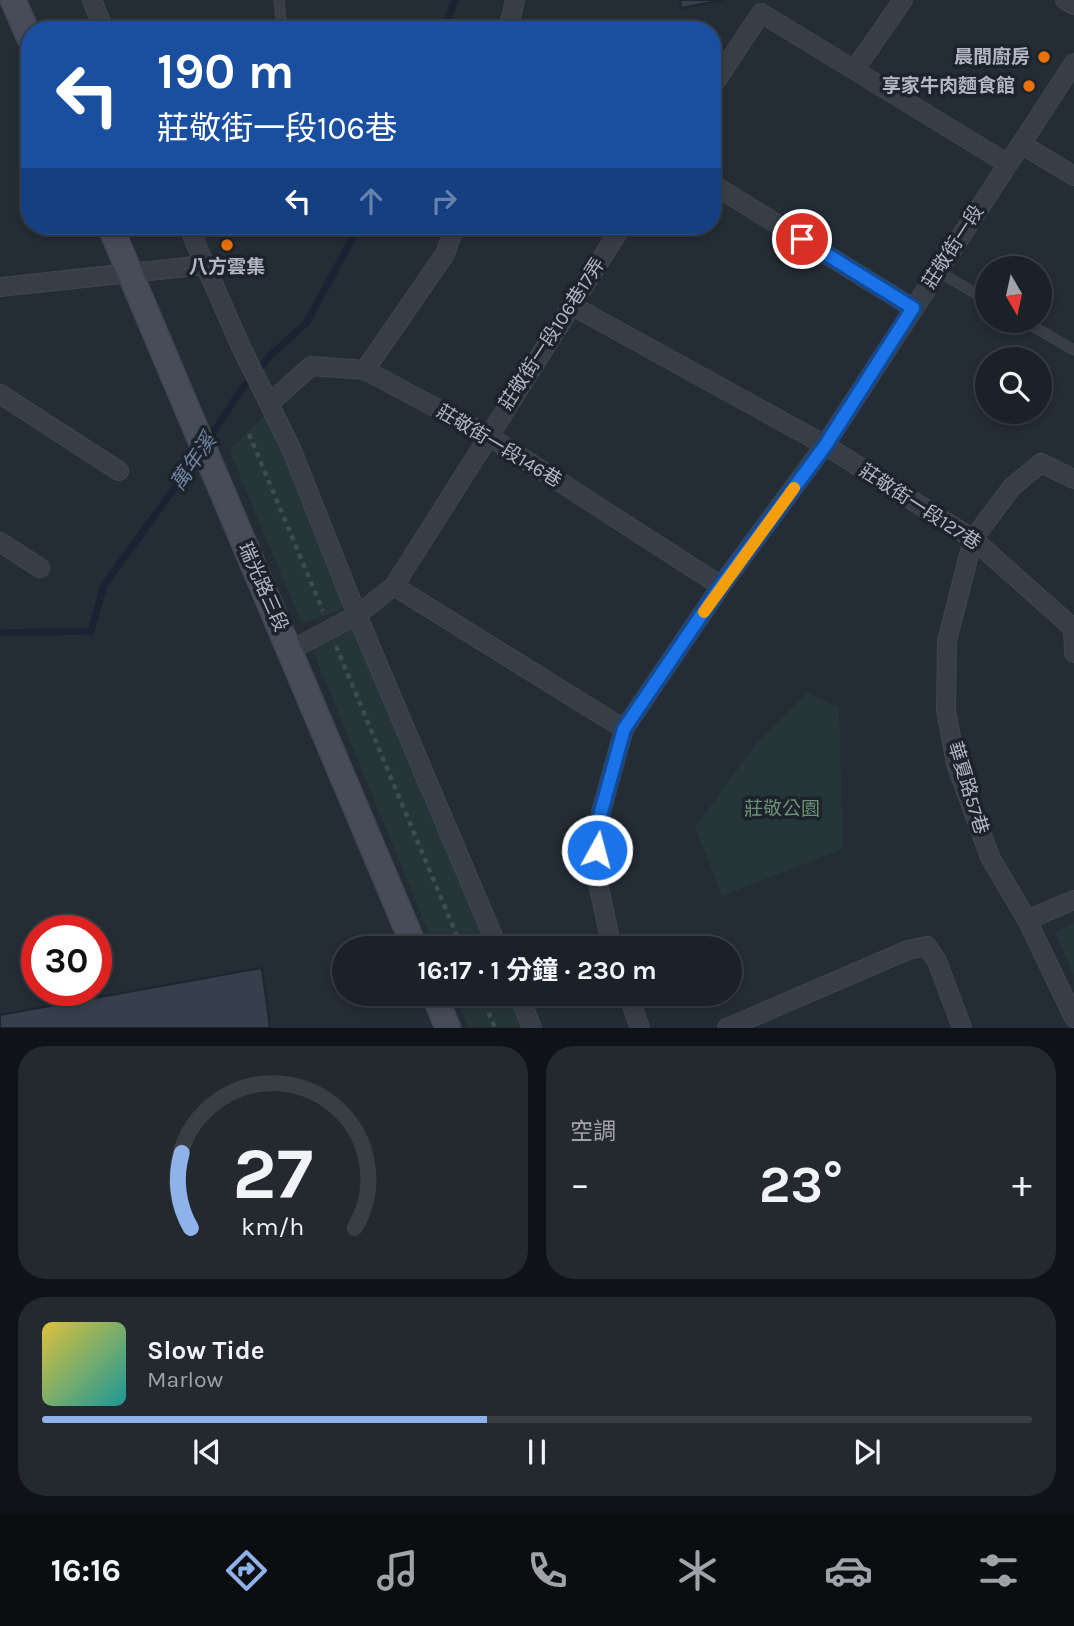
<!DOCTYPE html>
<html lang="zh-TW">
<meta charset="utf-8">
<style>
:root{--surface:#1b2128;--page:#242930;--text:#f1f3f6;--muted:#a0a3a8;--line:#393e45;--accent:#90b2ea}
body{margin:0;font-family:Karla,"Noto Sans TC",sans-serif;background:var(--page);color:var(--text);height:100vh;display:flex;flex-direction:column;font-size:26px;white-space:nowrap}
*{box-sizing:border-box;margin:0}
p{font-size:23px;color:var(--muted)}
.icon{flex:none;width:38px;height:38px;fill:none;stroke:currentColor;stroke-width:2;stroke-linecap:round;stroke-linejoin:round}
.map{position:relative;height:1028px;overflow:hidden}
.side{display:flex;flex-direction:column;gap:18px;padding:18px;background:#0f1216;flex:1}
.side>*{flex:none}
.banner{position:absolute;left:21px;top:21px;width:700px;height:214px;border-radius:28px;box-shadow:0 4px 10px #0003,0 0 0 2px var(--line);background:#1a4fa0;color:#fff;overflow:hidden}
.needle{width:46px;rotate:171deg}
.tools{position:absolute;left:975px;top:256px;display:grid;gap:14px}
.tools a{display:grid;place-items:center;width:77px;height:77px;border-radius:50%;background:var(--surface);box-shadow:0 4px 10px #0003,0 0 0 2px var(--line);font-size:35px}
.speed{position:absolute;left:21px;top:915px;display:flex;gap:14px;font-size:35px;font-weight:700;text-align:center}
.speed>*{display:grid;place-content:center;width:91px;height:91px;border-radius:50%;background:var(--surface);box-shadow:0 4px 10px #0003,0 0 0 2px var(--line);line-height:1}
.speed .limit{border:10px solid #d22;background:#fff;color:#111}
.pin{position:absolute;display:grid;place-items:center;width:60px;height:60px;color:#fff;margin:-30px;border:4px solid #fff;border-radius:50%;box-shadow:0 2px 7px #0007}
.me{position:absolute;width:77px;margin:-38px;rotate:7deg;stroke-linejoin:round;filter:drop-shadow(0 0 5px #0008)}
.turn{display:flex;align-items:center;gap:24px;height:147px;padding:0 21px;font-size:32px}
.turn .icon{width:91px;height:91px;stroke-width:2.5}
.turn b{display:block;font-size:49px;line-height:60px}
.lanes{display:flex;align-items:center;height:66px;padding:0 21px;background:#0003;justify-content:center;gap:35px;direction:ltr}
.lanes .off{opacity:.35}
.big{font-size:52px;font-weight:700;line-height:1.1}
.side .widget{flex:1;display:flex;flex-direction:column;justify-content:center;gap:10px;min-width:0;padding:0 24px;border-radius:28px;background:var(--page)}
.side .dial{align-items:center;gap:0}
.dial svg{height:182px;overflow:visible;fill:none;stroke:var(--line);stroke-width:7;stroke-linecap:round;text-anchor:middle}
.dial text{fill:var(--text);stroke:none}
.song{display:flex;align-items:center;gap:21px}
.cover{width:84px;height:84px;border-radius:10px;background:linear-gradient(135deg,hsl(50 70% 55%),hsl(180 70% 35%))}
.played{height:7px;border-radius:4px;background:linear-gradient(90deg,var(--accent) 45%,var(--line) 45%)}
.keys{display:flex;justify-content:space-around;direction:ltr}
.heat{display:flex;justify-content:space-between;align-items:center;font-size:38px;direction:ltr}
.side .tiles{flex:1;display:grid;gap:18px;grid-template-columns:1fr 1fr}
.widget:last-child{grid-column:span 2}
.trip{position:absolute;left:332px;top:936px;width:410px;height:70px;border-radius:35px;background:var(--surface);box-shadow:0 4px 10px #0003,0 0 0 2px var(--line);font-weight:700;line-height:70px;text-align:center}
.dock{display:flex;height:112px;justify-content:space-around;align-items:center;background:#0b0d10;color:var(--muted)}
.dock .icon{width:49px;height:49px}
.dock .on{color:var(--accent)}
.dock b{font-size:32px;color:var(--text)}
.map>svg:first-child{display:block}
</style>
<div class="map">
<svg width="1074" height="1028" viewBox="0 0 1074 1028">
<rect width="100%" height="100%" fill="#242c36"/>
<path fill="#263537" d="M266 414 345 608 302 624 229 450Z
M355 628 488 948H435L312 649Z
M807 692 839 708 843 849 722 896 695 827 756 744Z
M1074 923V976L1055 932Z
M454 994H507L521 1027H468Z"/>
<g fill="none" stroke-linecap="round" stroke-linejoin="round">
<path stroke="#192332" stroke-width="7" d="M443 30 455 0
M207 442 241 390 271 355 307 322 359 226
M0 633 91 631 104 585 201 452"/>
</g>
<path fill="#36404d" stroke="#1e252e" stroke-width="2" d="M680 0H723L681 8Z
M262 968 270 1028H0V1015Z"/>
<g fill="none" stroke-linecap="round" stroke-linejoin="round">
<defs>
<path id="lane" d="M279 0 282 30
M937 271 987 300
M1022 320 1074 350"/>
<path id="street" d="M92 0 104 30
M1065 0 1074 5
M508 30 515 0
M855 69 903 0
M712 87 761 13 1008 164
M1021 144 1074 176
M712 184 913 308
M188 226 241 347 291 448 357 615 498 948
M0 287 205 265
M571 305 825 445 973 539 1074 629
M365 370 445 254 455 226
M0 394 119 471
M270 403 311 366 365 370 487 435 721 586
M1074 479 1041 463 1012 487 973 539 947 641 946 710 956 764 990 857 1027 920 1074 1018
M0 542 40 568
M394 586 624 729
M1073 628 1074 653
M291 650 357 615 394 586 622 226
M1027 920 1074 900
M612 948 595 869 601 812 624 729 721 586 825 445 1074 63
M518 994 532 1028
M628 994 640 1028
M727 1028 908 950 927 946 937 961 962 1028"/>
<path id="secondary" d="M13 0 30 39
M110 226 415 948
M434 994 448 1028"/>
</defs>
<use href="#lane" stroke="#404750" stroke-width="11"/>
<use href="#street" stroke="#404750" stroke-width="20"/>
<use href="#secondary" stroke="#404750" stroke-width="27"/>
<path stroke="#3e4e50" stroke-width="4.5" stroke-dasharray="5 5" stroke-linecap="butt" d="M249 434 323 611
M336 646 462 948
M481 994 495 1028"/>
<use href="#lane" stroke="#373e47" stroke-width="9"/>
<use href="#street" stroke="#373e47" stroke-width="18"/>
<use href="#secondary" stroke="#464d59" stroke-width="24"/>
</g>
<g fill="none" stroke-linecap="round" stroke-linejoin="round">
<defs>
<path id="route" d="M597 850 601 812 624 729 721 586 825 446 913 308 802 239"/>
</defs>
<use href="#route" stroke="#114b97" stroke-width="18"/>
<use href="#route" stroke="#1a73e8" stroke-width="12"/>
<path stroke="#f59e0b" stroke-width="12" d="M704 612 794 488"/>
</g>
<g fill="#e8710a" stroke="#1c232c" stroke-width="2.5">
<circle cx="1044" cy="57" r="7"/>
<circle cx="1029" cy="86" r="7"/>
<circle cx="227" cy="245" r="7"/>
</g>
<g text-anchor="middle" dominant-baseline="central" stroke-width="7" stroke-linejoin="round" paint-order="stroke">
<g font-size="19" font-weight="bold" fill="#b2b8c3" stroke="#1c232c" text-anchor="end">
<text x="1030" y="57">晨間廚房</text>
<text x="1015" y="86">享家牛肉麵食館</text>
<text x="227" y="267" text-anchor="middle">八方雲集</text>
</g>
<g font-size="19" fill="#b2b8c3" stroke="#1c232c">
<text transform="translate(953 247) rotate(-57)">莊敬街一段</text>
<text transform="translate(552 334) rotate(-57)">莊敬街一段106巷17弄</text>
<text transform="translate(499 446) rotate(31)">莊敬街一段146巷</text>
<text transform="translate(920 507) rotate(33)">莊敬街一段127巷</text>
<text transform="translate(263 587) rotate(66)">瑞光路三段</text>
<text transform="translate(968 788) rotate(73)">華夏路57巷</text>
</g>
<g font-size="19" fill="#6c9175" stroke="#1c232c">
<text x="782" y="809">莊敬公園</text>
</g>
<g font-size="21" font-style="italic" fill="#6f839e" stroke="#1c232c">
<text transform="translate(193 462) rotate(-56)">萬年溪</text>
</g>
</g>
</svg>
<div class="tools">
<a><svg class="needle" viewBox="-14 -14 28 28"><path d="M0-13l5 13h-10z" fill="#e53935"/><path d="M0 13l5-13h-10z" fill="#a0a3a8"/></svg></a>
<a><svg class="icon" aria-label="search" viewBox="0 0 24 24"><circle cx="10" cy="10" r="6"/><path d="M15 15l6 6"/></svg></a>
</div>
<div class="speed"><div class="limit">30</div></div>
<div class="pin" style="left:802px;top:239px;background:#d93025"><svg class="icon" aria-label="arrive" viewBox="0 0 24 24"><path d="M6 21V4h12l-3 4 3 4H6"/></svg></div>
<svg class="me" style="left:597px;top:850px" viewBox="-20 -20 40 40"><circle r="17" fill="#1a73e8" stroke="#fff" stroke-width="3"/><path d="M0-11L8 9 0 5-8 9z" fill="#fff"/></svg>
<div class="trip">16:17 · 1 分鐘 · 230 m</div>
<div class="banner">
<div class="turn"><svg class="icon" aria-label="left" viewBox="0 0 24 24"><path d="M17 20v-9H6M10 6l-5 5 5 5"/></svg><div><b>190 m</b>莊敬街一段106巷</div></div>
<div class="lanes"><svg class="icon" aria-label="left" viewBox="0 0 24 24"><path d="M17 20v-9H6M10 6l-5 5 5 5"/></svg><svg class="icon off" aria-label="ahead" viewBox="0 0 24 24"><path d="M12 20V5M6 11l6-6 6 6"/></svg><svg class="icon off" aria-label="right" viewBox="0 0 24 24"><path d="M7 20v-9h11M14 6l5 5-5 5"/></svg></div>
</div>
</div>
<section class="side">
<div class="tiles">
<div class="widget dial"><svg viewBox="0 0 100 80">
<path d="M14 69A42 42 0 1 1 86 69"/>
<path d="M14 69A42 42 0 0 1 10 36" stroke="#90b2ea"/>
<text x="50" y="56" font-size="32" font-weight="700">27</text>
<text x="50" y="72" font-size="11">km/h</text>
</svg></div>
<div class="widget"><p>空調</p>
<div class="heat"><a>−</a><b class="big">23°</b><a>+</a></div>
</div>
<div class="widget">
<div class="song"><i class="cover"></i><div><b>Slow Tide</b><p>Marlow</p></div></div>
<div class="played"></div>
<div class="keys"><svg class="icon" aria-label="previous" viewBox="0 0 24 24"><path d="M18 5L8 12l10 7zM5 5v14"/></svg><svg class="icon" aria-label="pause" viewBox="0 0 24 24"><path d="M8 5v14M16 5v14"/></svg><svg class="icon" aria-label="next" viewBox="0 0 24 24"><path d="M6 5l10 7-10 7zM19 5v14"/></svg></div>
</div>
</div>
</section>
<nav class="dock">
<b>16:16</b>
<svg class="icon on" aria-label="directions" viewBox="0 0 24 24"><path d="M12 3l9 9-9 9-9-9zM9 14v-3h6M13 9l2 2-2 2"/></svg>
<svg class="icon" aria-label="music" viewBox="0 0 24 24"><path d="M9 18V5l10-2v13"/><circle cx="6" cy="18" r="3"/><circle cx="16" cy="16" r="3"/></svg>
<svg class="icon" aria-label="phone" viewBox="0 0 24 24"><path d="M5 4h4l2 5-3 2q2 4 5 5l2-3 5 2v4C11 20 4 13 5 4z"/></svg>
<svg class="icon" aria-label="climate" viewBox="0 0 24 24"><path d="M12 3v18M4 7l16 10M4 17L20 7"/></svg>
<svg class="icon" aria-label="car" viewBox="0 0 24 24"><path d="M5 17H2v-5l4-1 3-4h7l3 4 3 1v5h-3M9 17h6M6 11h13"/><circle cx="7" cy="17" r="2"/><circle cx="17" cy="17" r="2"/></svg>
<svg class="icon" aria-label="filters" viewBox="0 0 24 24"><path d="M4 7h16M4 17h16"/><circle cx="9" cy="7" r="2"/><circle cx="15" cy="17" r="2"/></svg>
</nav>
